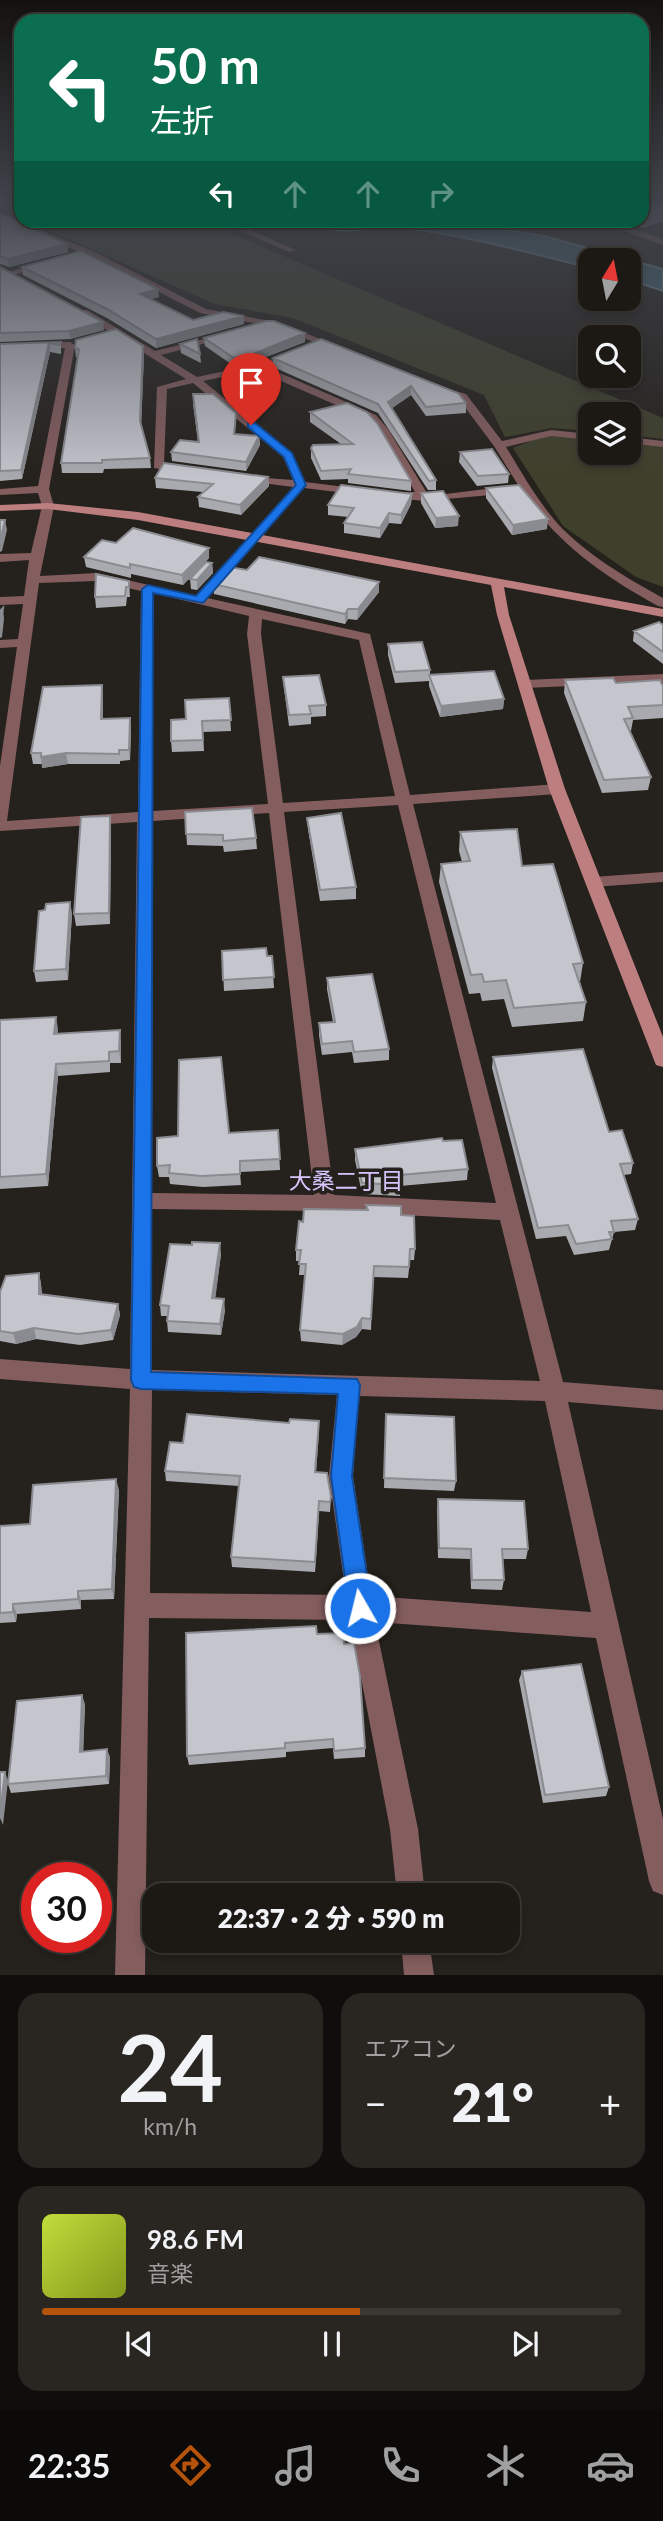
<!DOCTYPE html>
<html lang="ja">
<meta charset="utf-8">
<style>
:root{--surface:#1c1915;--page:#292622;--text:#f1f3f6;--muted:#a0a0a0;--line:#3a3834;--accent:#b45309}
body{margin:0;font-family:Lato,"Noto Sans JP",sans-serif;background:var(--page);color:var(--text);height:100vh;display:flex;flex-direction:column;font-size:26px;white-space:nowrap}
*{box-sizing:border-box;margin:0}
p{font-size:23px;color:var(--muted)}
.icon{flex:none;width:38px;height:38px;fill:none;stroke:currentColor;stroke-width:2;stroke-linecap:round;stroke-linejoin:round}
.map{position:relative;height:1975px;overflow:hidden}
.side{display:flex;flex-direction:column;gap:18px;padding:18px;background:#0f0e0c;flex:1}
.side>*{flex:none}
.hud{position:absolute;left:14px;top:14px;width:635px;height:214px;border-radius:21px;box-shadow:0 4px 10px #0003,0 0 0 2px var(--line);background:#0b6e4f;color:#fff;overflow:hidden}
.needle{width:46px;rotate:10deg}
.tools{position:absolute;left:578px;top:248px;display:grid;gap:14px}
.tools a{display:grid;place-items:center;width:63px;height:63px;border-radius:14px;background:var(--surface);box-shadow:0 4px 10px #0003,0 0 0 2px var(--line);font-size:35px}
.speed{position:absolute;left:21px;top:1862px;display:flex;gap:14px;font-size:35px;font-weight:700;text-align:center}
.speed>*{display:grid;place-content:center;width:91px;height:91px;border-radius:50%;background:var(--surface);box-shadow:0 4px 10px #0003,0 0 0 2px var(--line);line-height:1}
.speed .limit{border:10px solid #d22;background:#fff;color:#111}
.pin{position:absolute;display:grid;place-items:center;width:60px;height:60px;color:#fff;margin:-72px -30px;border-radius:50% 50% 50% 0;rotate:-45deg;box-shadow:0 0 7px #0007}
.pin .icon{rotate:45deg}
.me{position:absolute;width:77px;margin:-38px;rotate:352deg;stroke-linejoin:round;filter:drop-shadow(0 0 5px #0008)}
.turn{display:flex;align-items:center;gap:24px;height:147px;padding:0 21px;font-size:32px}
.turn .icon{width:91px;height:91px;stroke-width:2.5}
.turn b{display:block;font-size:49px;line-height:60px}
.lanes{display:flex;align-items:center;height:66px;padding:0 21px;background:#0003;justify-content:center;gap:35px;direction:ltr}
.lanes .off{opacity:.35}
.big{font-size:52px;font-weight:800;line-height:1.1}
.side .card{flex:1;display:flex;flex-direction:column;justify-content:center;gap:10px;min-width:0;padding:0 24px;border-radius:21px;background:var(--page)}
.side .dial{align-items:center;gap:0}
.dial b{font-size:91px;line-height:1}
.song{display:flex;align-items:center;gap:21px}
.cover{width:84px;height:84px;border-radius:10px;background:linear-gradient(135deg,hsl(70 70% 55%),hsl(70 70% 35%))}
.played{height:7px;border-radius:4px;background:linear-gradient(90deg,var(--accent) 55%,var(--line) 55%)}
.keys{display:flex;justify-content:space-around;direction:ltr}
.heat{display:flex;justify-content:space-between;align-items:center;font-size:38px;direction:ltr}
.side .tiles{flex:1;display:grid;gap:18px;grid-template-columns:1fr 1fr}
.card:last-child{grid-column:span 2}
.trip{position:absolute;left:142px;top:1883px;width:378px;height:70px;border-radius:21px;background:var(--surface);box-shadow:0 4px 10px #0003,0 0 0 2px var(--line);font-weight:800;line-height:70px;text-align:center}
.menu{display:flex;height:112px;justify-content:space-around;align-items:center;background:#0b0a08;color:var(--muted)}
.menu .icon{width:49px;height:49px}
.menu .selected{color:var(--accent)}
.menu b{font-size:32px;color:var(--text)}
.map>svg:first-child{display:block}
</style>
<div class="map">
<svg width="663" height="1975" viewBox="0 0 663 1975">
<rect width="100%" height="100%" fill="#25211c"/>
<path fill="#3f402b" d="M28 221H201L663 418V439L628 435V415H590V431L552 428 505 437 484 395 293 318 215 304Z
M551 433 590 437V453H628V440L663 444V587L636 577 563 526 513 448Z"/>
<path fill="#42707f" stroke="#74939c" stroke-width="2" d="M449 221 544 236 663 269V291L628 279V261H590V268C527 252 460 234 395 227 373 225 353 235 331 229L355 226 343 221Z"/>
<g fill="none" stroke-linecap="round" stroke-linejoin="round">
<path fill="#845d5e" fill-rule="evenodd" d="M0 213 97 253 206 309 280 323 345 349 337 351 275 327 200 313 91 257 0 218Z
M216 220H228L296 250 289 252Z
M593 220H607L663 239V245Z
M43 261 46 266 10 276 6 273Z
M81 310H87L155 351 229 333V337L161 355 197 377 254 365 296 351V355L266 367 376 415 388 429 427 493 446 494 518 485 494 446 458 398 437 390V386L466 394 502 441 551 430 590 434V440L551 436 506 447C522 473 537 500 557 523 587 555 625 577 663 598V607L658 606C604 576 557 544 523 492L424 501 386 497 384 495 390 492H415L379 431 368 419 256 370 203 381 292 453 305 482 362 489 368 492 362 495 304 488 207 598 370 634 410 795 557 784 565 789 557 794 413 804 563 1382 663 1390V1410L568 1402 663 1819V1895L653 1891 649 1881 596 1638 375 1622 418 1829 425 1895H397L390 1829 350 1620 149 1618 145 1975H115L130 1389 0 1379V1359L130 1369 137 822 0 831V766L17 647 0 648V640L18 639 23 604 0 605V597L24 596 29 560 0 562V554L31 553 42 506 38 493 0 495V489L38 486 65 348 0 350V344L70 342 75 345 49 489 54 506 40 576 97 573 196 596 293 487 247 481 243 480V476L293 480 283 457 193 383 167 389 164 463 191 470 185 473 154 468 157 387 186 379 81 314ZM97 581 141 591 138 812 7 821 39 583ZM153 593 249 616 247 634 268 804 153 811ZM262 619 359 640 395 796 283 803 261 634ZM398 805 496 1203 334 1195 284 812ZM269 813 314 1195 152 1193 153 821ZM152 1209 325 1211 500 1220 540 1381 152 1370ZM152 1390 337 1395 329 1476 346 1595 150 1593ZM359 1396 545 1401 591 1612 371 1596 353 1476Z
M628 437 663 441V447L628 443Z
M663 674V682L525 688 518 684 525 680Z
M663 872V882L593 887 585 882 593 877Z
M401 1941H429L434 1975H404Z"/>
<path fill="#bd7e7f" fill-rule="evenodd" d="M48 503 138 512 663 609V617L504 587 509 615 565 789 663 1037V1067L656 1065 654 1060 549 789 497 615 491 585 138 520 48 509 0 511V505Z"/>
</g>
<path fill="#a9aab0" d="M642 203H663V221L643 228 623 220H642Z
M0 213 67 244 68 252 9 267 1 264H0Z
M0 267 104 330 70 339 0 342Z
M22 267 159 297 151 299 193 320 244 316V324L156 348 107 318 23 275Z
M204 338 305 342 253 362 234 366 205 346Z
M321 339 466 403V413L426 416 411 395 392 408 436 480V490H428L378 413 273 367V358Z
M61 342V354L50 352 22 479 0 481V344Z
M180 344 200 354 201 363 181 353Z
M143 346 144 355 141 425 150 458 151 468 104 469 103 473H62L61 463 78 357H76L75 348Z
M193 404 236 413 235 434 259 436 260 445 246 471 172 461 171 452 198 442Z
M310 412 411 481V491L348 483V479L321 480 311 458V448L341 444 310 422Z
M460 452 509 474 508 483 477 486 459 462Z
M268 477 269 486 241 515 199 507 198 497 203 492 156 488 155 478Z
M486 488 547 529 512 535 486 498Z
M421 493 458 526 435 528 421 503Z
M412 494 411 504 401 524 389 523 380 538 344 533V523L348 517 328 515V505Z
M116 543 209 548V558L183 585 131 574V578L86 567 84 557Z
M212 563 213 573 197 590 191 589 190 579Z
M247 570 379 582V592L357 620 348 619 345 624 214 594 213 584Z
M129 581 130 597H127L126 606 96 608 95 597Z
M663 625V664L633 641 634 631Z
M388 644 430 670V675L504 699 503 709 440 717 429 686V681L395 683 388 655Z
M283 677 326 705V716L311 717V724L289 726 284 688Z
M565 680 663 686V718L633 720 631 731 630 732 651 777 648 790 602 793 564 693Z
M103 696V719L131 728 130 760 120 761V764H68L42 768V764H33L31 753Z
M229 698 231 731 203 732 204 751 172 752 171 741 186 719Z
M185 812 256 838 257 849 224 852 223 846 187 845Z
M110 816 111 827 110 924 76 926 74 914Z
M307 818 356 887V899L320 901 308 829Z
M460 832 522 866 583 963 580 982 586 1002 583 1021 512 1027 504 999 482 1001 480 993 469 994 439 882 441 864 462 862 459 851Z
M72 913 68 980 36 982 34 971Z
M222 951 272 956 274 988 224 991Z
M327 978 389 1049V1060L354 1063 352 1052 322 1055 319 1035V1023L333 1022 327 989Z
M0 1020 58 1029 57 1034 121 1041V1063H110V1072L58 1076 48 1186 0 1189Z
M493 1057 609 1132 633 1163 631 1174 624 1175 638 1219 635 1230 614 1232 609 1250 574 1255 566 1236 536 1239 492 1068Z
M278 1130 280 1170 240 1172 241 1185 203 1187 170 1184 169 1177H159L157 1166 229 1133Z
M443 1141 468 1169 467 1180 400 1186V1196L362 1194 355 1160V1149Z
M366 1205 401 1215 415 1249 414 1260H410L408 1278 373 1277 371 1330 362 1329 356 1337 342 1345 301 1341 300 1330 305 1275H299L300 1261H296V1250L303 1222 366 1210Z
M221 1254 215 1298 225 1310 221 1335 168 1332 167 1321V1316H161L160 1305Z
M39 1273 41 1284 42 1294 118 1304 120 1315 113 1340 80 1345 36 1339 16 1344 0 1341V1292Z
M386 1414 456 1481 454 1491 384 1488Z
M319 1431 316 1473 331 1497 330 1512 319 1511 315 1572 232 1567 231 1557 239 1486 166 1481 165 1471 183 1443Z
M119 1490 114 1599 81 1600V1609L17 1614 16 1622 0 1623V1526L30 1524Z
M438 1499 528 1549 526 1559H502L504 1580 502 1590 471 1589 470 1559 438 1558 437 1509Z
M317 1634 344 1644 365 1748V1757L334 1759 333 1748 286 1752V1757L189 1765 187 1756Z
M522 1671 609 1787 606 1796 543 1803 519 1680Z
M85 1704 83 1751 110 1757 109 1784 11 1793 8 1784Z"/>
<path fill="#8a8b90" d="M663 212V221L643 228 645 218Z
M67 244 68 252 9 267 8 259Z
M158 289 159 297 140 302V294Z
M244 316V324L156 348V339Z
M103 322 104 330 70 339 69 331Z
M305 333V342L253 362 234 366V358Z
M49 343 50 352 22 479 21 470Z
M143 346 144 355 141 430 140 421Z
M411 386V395L388 411V402Z
M259 436 260 445 246 471V462Z
M268 477 269 486 241 515 240 505Z
M412 494 411 504 401 524V515Z
M389 513V523L380 538V528Z
M459 516 458 526 435 528 436 518Z
M548 519 547 529 512 535 513 525Z
M5 520 7 530 2 551 0 552V541Z
M209 548V558L183 585 182 575Z
M212 563 213 573 197 590V580Z
M379 582V592L357 620 358 609Z
M3 608 4 619 2 637 0 638V625Z
M348 609V619L345 624V614Z
M102 685 103 696V730L101 719Z
M504 699 503 709 440 717 441 706Z
M130 718 131 728 130 760 129 750Z
M66 753 68 764 42 768 41 757Z
M110 816 111 827 110 924 109 913Z
M70 902 72 913 68 980 66 969Z
M56 1017 58 1029 56 1045 54 1034Z
M120 1030 121 1041V1063L119 1051Z
M56 1064 58 1076 48 1186 46 1174Z
M220 1243 221 1254 214 1309 212 1298Z
M39 1273 41 1284 42 1305 39 1294Z
M224 1299 225 1310 221 1335 220 1324Z
M118 1304 120 1315 113 1340 111 1330Z
M362 1318V1329L356 1337 342 1345 343 1334Z
M34 1328 36 1339 16 1344 13 1333Z
M116 1479 119 1490 114 1599 112 1589Z
M319 1501V1511L315 1572V1562Z
M78 1591 81 1600V1609L78 1599Z
M13 1604 17 1614 16 1622 13 1612Z
M82 1695 85 1704 83 1760 80 1752Z
M107 1749 110 1757 109 1784 106 1776Z
M5 1772 8 1781 3 1825 0 1818V1814Z"/>
<path fill="#c5c6cd" stroke="#8a8b90" stroke-width="2" d="M642 203H663V212L645 218 642 217Z
M0 213 67 244 8 259 0 256Z
M81 251 158 289 140 294 193 320 223 312 244 316 156 339 107 309 22 267Z
M0 267 103 322 69 331 0 333Z
M266 321H274L305 333 253 354 234 358 204 338Z
M116 329 143 346 140 421 150 458 102 460V463H61L79 349 75 348 76 340Z
M197 339 200 354 180 344Z
M321 339 458 393 466 403 426 407 411 386 388 402 436 480 429 481 378 404 273 358Z
M61 342 60 345 49 343 21 470 0 471V344Z
M193 394H213L236 413 234 434 259 436 246 462 171 452 180 440 199 442Z
M347 403 367 412 377 423 411 481 348 474 351 469 321 471 311 448 313 445 353 444 310 412Z
M492 449 509 474 478 476 460 452Z
M164 463 268 477 240 505 198 497 213 484 155 478Z
M341 485 412 494 401 515 389 513 380 528 344 523 354 508 328 505Z
M519 485 548 519 513 525 486 488Z
M443 491 459 516 436 518 421 493Z
M0 520H5L0 541Z
M133 528 209 548 182 575 130 564V568L84 557 102 540 116 543Z
M259 557 379 582 358 609H348L345 614 213 584 229 567 247 570Z
M206 562 212 563 197 580 190 579Z
M96 574 129 581V587H126L125 596 95 597Z
M3 608 0 625V611Z
M659 622 663 625V652L634 631Z
M422 642 430 670 395 672 388 644Z
M494 671 504 699 441 706 429 675Z
M319 675 326 705 309 706 311 714 289 715 283 677Z
M613 678 616 683 660 680 663 686V705L628 707 633 718 624 719 651 777 604 780 565 680Z
M102 685 101 719 130 718 129 750H119V754L66 753 41 757V753H31L43 687Z
M229 698 231 720 202 721 203 740 171 741V720L186 719 185 700Z
M252 808 256 838 223 841V835L186 834 185 812Z
M341 813 356 887 320 890 307 818Z
M110 816 109 913 74 914 81 817Z
M517 829 522 866 553 864 583 963 573 964 586 1002 514 1008 506 980 484 982 482 974 471 975 441 864 470 861 460 832Z
M70 902 66 969 34 971 39 911 45 910 46 904Z
M266 948 267 956H272L274 977 223 980 222 951Z
M372 974 389 1049 354 1052 352 1041 322 1044 319 1023 335 1022 327 978Z
M56 1017 54 1034 120 1030 119 1051 109 1052V1061L56 1064 46 1174 0 1177V1020Z
M583 1049 609 1132 622 1130 633 1163 620 1164 638 1219 611 1221 614 1232H609L612 1239 576 1244 568 1225 538 1228 493 1057Z
M221 1057 229 1133 278 1130 280 1159 240 1161V1174L202 1176 169 1173 170 1165 157 1166V1138L178 1136 179 1060Z
M442 1138 443 1141 462 1140 468 1169 400 1175V1185L362 1183 355 1149Z
M366 1205 401 1206V1215L414 1216 415 1249H410L409 1267 374 1266 371 1319 362 1318 357 1327 343 1334 300 1330 306 1264H299L301 1250H296L299 1221 303 1222 304 1209 368 1210Z
M192 1242 220 1243 212 1298 224 1299 220 1324 167 1321 169 1306 160 1305 170 1244 192 1245Z
M39 1273V1294L118 1304 111 1330 78 1334 34 1328 13 1333 0 1331V1292L6 1276Z
M187 1414 289 1423 290 1419 319 1421 315 1472 327 1473 331 1497 330 1502 319 1501 315 1562 231 1557 240 1476 165 1471 170 1442 183 1443Z
M386 1414 454 1417 456 1481 384 1478Z
M116 1479 112 1589 78 1591V1599L13 1604V1612L0 1613V1526L30 1524 33 1485Z
M438 1499 524 1501 528 1549H502L504 1580H472L471 1549 439 1548Z
M316 1626 317 1634 343 1633 344 1644 354 1643 360 1676 365 1748 334 1751 333 1739 285 1743V1748L187 1756 186 1633Z
M581 1664 609 1787 545 1795 522 1671Z
M82 1695 80 1752 107 1749 106 1776 8 1784 17 1701Z
M0 1772H5L0 1814Z"/>
<linearGradient id="sky" x2="0" y2="1"><stop stop-color="#14120f"/><stop offset="0.42" stop-color="#40434b"/><stop offset="1" stop-color="#40434b" stop-opacity="0"/></linearGradient>
<rect width="663" height="480" fill="url(#sky)"/>
<path fill="#1a73e8" stroke="#114b97" stroke-width="2" d="M248 423H255L292 453 306 485 203 603 153 593 151 1372 357 1379 360 1385 352 1476 372 1608 368 1616 360 1619 352 1616 349 1608 331 1476 338 1394 141 1389 134 1387 131 1380 142 589 148 585 196 596 296 485 284 457 248 427Z"/>
<g text-anchor="middle" dominant-baseline="central" stroke-width="7" stroke-linejoin="round" paint-order="stroke">
<g font-size="23" fill="#d8c5fe" stroke="#25211c">
<text x="346" y="1180">大桑二丁目</text>
</g>
</g>
</svg>
<div class="tools">
<a><svg class="needle" viewBox="-14 -14 28 28"><path d="M0-13l5 13h-10z" fill="#e53935"/><path d="M0 13l5-13h-10z" fill="#a0a0a0"/></svg></a>
<a><svg class="icon" aria-label="search" viewBox="0 0 24 24"><circle cx="10" cy="10" r="6"/><path d="M15 15l6 6"/></svg></a>
<a><svg class="icon" aria-label="layers" viewBox="0 0 24 24"><path d="M12 4l9 5-9 5-9-5zM3 14l9 5 9-5"/></svg></a>
</div>
<div class="speed"><div class="limit">30</div></div>
<div class="pin" style="left:251px;top:425px;background:#d93025"><svg class="icon" aria-label="arrive" viewBox="0 0 24 24"><path d="M6 21V4h12l-3 4 3 4H6"/></svg></div>
<svg class="me" style="left:360px;top:1608px" viewBox="-20 -20 40 40"><circle r="17" fill="#1a73e8" stroke="#fff" stroke-width="3"/><path d="M0-11L8 9 0 5-8 9z" fill="#fff"/></svg>
<div class="trip">22:37 · 2 分 · 590 m</div>
<div class="hud">
<div class="turn"><svg class="icon" aria-label="left" viewBox="0 0 24 24"><path d="M17 20v-9H6M10 6l-5 5 5 5"/></svg><div><b>50 m</b>左折</div></div>
<div class="lanes"><svg class="icon" aria-label="left" viewBox="0 0 24 24"><path d="M17 20v-9H6M10 6l-5 5 5 5"/></svg><svg class="icon off" aria-label="ahead" viewBox="0 0 24 24"><path d="M12 20V5M6 11l6-6 6 6"/></svg><svg class="icon off" aria-label="ahead" viewBox="0 0 24 24"><path d="M12 20V5M6 11l6-6 6 6"/></svg><svg class="icon off" aria-label="right" viewBox="0 0 24 24"><path d="M7 20v-9h11M14 6l5 5-5 5"/></svg></div>
</div>
</div>
<section class="side">
<div class="tiles">
<div class="card dial"><b>24</b><p>km/h</p></div>
<div class="card"><p>エアコン</p>
<div class="heat"><a>−</a><b class="big">21°</b><a>+</a></div>
</div>
<div class="card">
<div class="song"><i class="cover"></i><div><b>98.6 FM</b><p>音楽</p></div></div>
<div class="played"></div>
<div class="keys"><svg class="icon" aria-label="previous" viewBox="0 0 24 24"><path d="M18 5L8 12l10 7zM5 5v14"/></svg><svg class="icon" aria-label="pause" viewBox="0 0 24 24"><path d="M8 5v14M16 5v14"/></svg><svg class="icon" aria-label="next" viewBox="0 0 24 24"><path d="M6 5l10 7-10 7zM19 5v14"/></svg></div>
</div>
</div>
</section>
<nav class="menu">
<b>22:35</b>
<svg class="icon selected" aria-label="directions" viewBox="0 0 24 24"><path d="M12 3l9 9-9 9-9-9zM9 14v-3h6M13 9l2 2-2 2"/></svg>
<svg class="icon" aria-label="music" viewBox="0 0 24 24"><path d="M9 18V5l10-2v13"/><circle cx="6" cy="18" r="3"/><circle cx="16" cy="16" r="3"/></svg>
<svg class="icon" aria-label="phone" viewBox="0 0 24 24"><path d="M5 4h4l2 5-3 2q2 4 5 5l2-3 5 2v4C11 20 4 13 5 4z"/></svg>
<svg class="icon" aria-label="climate" viewBox="0 0 24 24"><path d="M12 3v18M4 7l16 10M4 17L20 7"/></svg>
<svg class="icon" aria-label="car" viewBox="0 0 24 24"><path d="M5 17H2v-5l4-1 3-4h7l3 4 3 1v5h-3M9 17h6M6 11h13"/><circle cx="7" cy="17" r="2"/><circle cx="17" cy="17" r="2"/></svg>
</nav>
